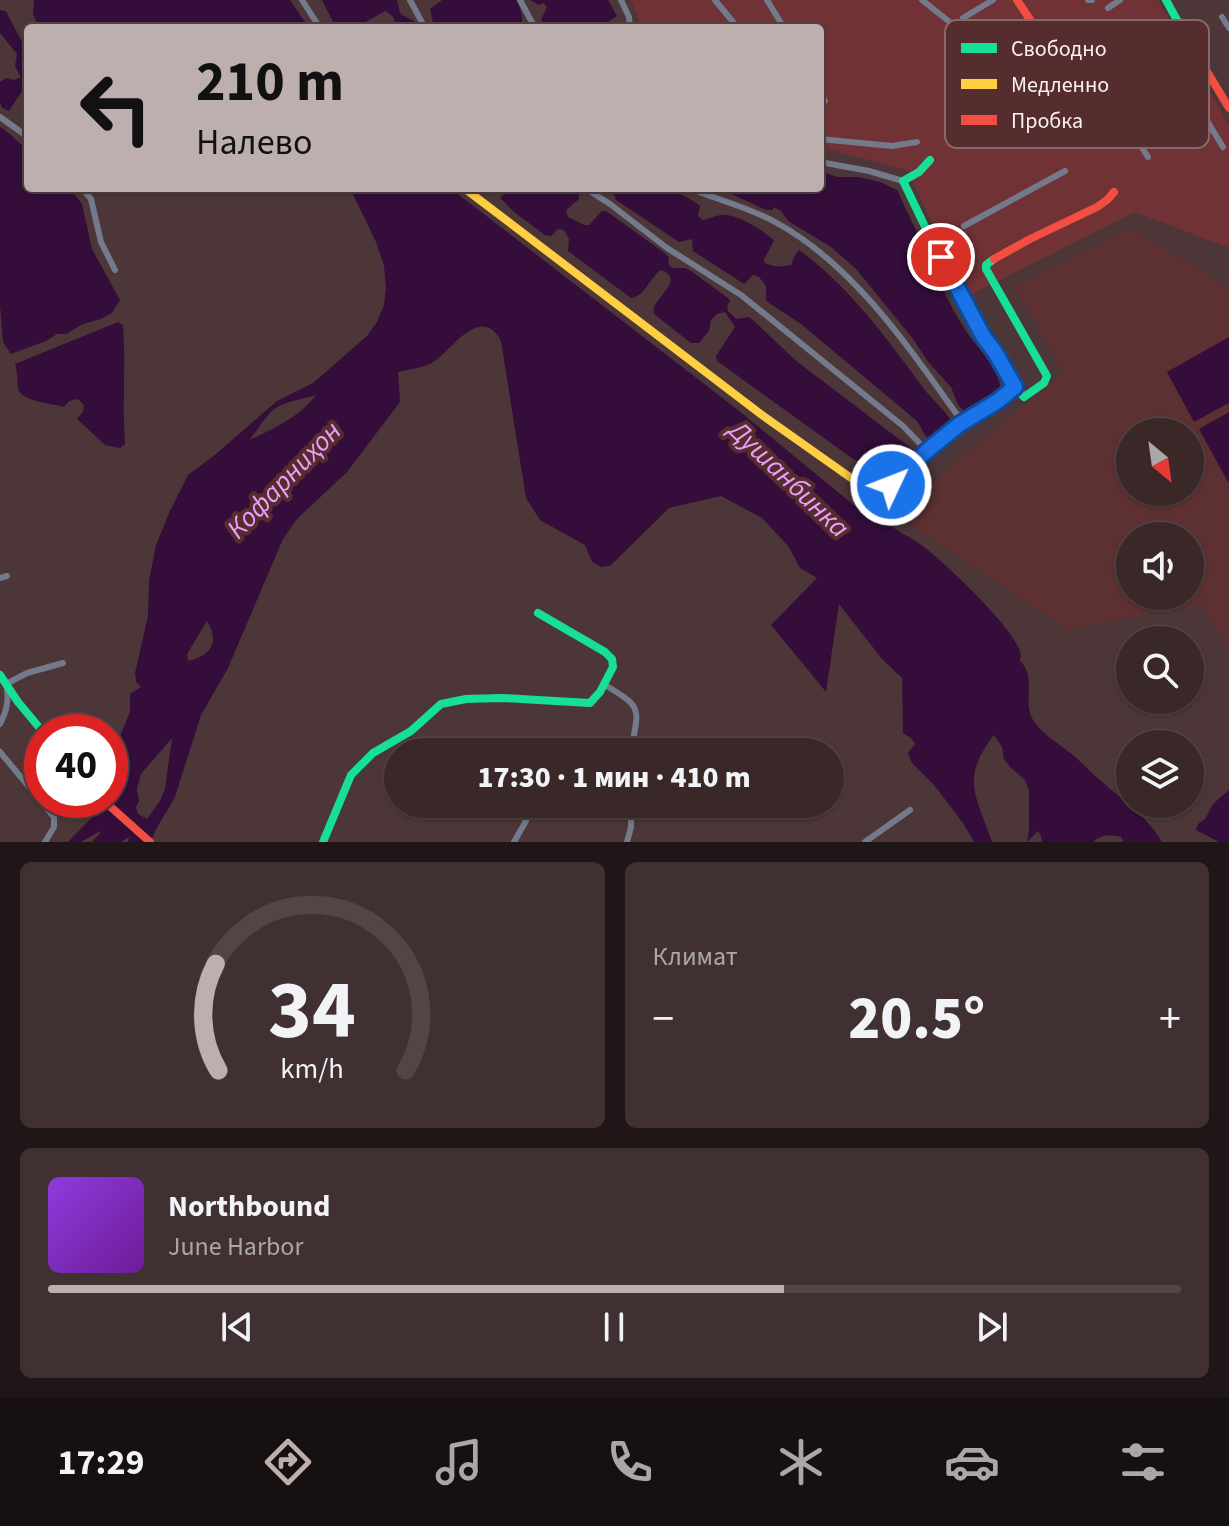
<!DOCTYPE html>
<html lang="ru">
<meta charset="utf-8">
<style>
:root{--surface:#3a2829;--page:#413031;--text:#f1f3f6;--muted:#aba6a8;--line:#544446;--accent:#beafaf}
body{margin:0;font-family:"Source Sans 3",sans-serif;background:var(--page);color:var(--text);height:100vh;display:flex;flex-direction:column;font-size:30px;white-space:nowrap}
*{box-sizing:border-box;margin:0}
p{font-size:26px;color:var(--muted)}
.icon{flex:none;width:44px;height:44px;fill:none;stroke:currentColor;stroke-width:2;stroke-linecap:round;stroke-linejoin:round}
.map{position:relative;height:842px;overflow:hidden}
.details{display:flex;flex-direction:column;gap:20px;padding:20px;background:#201617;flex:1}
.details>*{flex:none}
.guide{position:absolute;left:24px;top:24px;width:800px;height:168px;border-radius:8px;box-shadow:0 2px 6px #0004,0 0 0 2px var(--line);background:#beafaf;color:#111;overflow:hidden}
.needle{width:52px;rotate:151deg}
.controls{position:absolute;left:1116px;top:418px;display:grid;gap:16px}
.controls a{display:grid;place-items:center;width:88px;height:88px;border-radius:50%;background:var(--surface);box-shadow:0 2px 6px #0004,0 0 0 2px var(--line);font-size:40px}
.speed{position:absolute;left:24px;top:714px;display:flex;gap:16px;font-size:40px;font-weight:700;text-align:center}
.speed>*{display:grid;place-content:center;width:104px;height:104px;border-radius:50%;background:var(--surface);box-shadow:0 2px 6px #0004,0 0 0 2px var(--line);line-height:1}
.speed .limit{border:12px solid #d22;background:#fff;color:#111}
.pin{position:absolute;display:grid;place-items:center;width:68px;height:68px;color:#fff;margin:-34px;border:4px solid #fff;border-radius:50%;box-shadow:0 2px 8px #0007}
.me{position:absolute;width:88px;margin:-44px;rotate:47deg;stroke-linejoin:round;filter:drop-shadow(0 0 6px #0008)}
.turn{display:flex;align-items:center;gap:28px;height:168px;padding:0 40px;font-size:36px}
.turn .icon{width:104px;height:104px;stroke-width:2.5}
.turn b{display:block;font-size:56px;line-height:68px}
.big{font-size:60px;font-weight:800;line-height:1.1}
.details .widget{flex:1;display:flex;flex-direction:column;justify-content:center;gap:12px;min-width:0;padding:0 28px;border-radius:12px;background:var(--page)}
.details .dial{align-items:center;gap:0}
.dial svg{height:208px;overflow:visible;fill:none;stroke:var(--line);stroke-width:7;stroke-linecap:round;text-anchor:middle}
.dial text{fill:var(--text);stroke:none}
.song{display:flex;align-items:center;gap:24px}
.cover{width:96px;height:96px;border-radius:12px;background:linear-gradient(135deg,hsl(270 70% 55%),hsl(280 70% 35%))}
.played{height:8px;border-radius:4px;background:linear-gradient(90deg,var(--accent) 65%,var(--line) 65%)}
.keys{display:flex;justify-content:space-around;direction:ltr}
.heat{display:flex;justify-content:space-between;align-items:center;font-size:44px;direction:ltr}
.details .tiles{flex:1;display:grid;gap:20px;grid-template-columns:1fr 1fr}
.widget:last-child{grid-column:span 2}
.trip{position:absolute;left:384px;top:738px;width:460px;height:80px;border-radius:40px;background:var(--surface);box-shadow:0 2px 6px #0004,0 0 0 2px var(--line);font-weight:800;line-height:80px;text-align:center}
.menu{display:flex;height:128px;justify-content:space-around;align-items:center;background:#171010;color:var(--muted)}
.menu .icon{width:56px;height:56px}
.menu .on{color:var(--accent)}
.menu b{font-size:36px;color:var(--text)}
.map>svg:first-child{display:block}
</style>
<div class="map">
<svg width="1229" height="842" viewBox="0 0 1229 842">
<rect width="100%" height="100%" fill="#4d3637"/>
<path fill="#5d3132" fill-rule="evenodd" d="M1131 228 1229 288V651L1202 603 1068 630 896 514 1063 372 1015 287ZM1130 432H1190V492H1130ZM1130 536H1190V596H1130Z"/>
<path fill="#703234" d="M631 0H1158L1229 125V248L1135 212 966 297 907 170 820 147V28H642Z"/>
<path fill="#340d3b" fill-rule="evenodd" d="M34 0H290L305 22 306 28H39L33 14Z
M322 0H397C402 19 397 12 414 21L418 28H394C397 20 393 15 385 11L355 28H336Z
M442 0H516C521 9 524 18 521 28H436L433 23 430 9Z
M530 0H608L617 16 598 28H545L541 20 547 7 544 3 539 5Z
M0 10 6 11 28 54V82L9 111 2 108 0 102V82L6 78 14 80 21 77 15 66 17 54 0 33Z
M0 127C11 133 18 143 28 150V188H66L75 195 82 204 92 249 120 300 112 313 101 319 83 324 66 334H57L46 341 11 354 3 342 0 305Z
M820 171 837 177H858L880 182 897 190 929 258 933 257C937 282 952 309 966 331 978 349 998 367 1001 389L966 413 958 405 951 387 929 363 913 339 857 270 831 247 788 221 781 211 773 207V210H766L718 188H820Z
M350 188H450L738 410 867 516H878C891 528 905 534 920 544 943 561 1010 624 1019 649 1021 654 1021 656 1020 661 1039 679 1019 704 1036 724 1045 736 1058 743 1069 752 1081 761 1090 772 1101 781 1122 800 1148 817 1162 842H1124L1121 837C1110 835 1102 834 1093 842H1042L1041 836 1038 831 1027 842 1029 831V790L1025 780 1010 767 1004 759 1002 747 994 735C960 779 976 795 992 842H974L963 823 934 785 912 763 908 753 915 744 912 739 903 733 902 678 882 659 839 604 826 692 771 625 817 578 800 568 789 547 762 518 721 496 669 508 610 566 601 567 592 562 585 545 540 520 526 498 501 341C481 304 453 348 435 361 425 368 410 369 398 372L400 402 347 472 297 519 283 539 228 668 201 715 175 797C167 813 156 825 151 842H128L129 837 121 842H92L100 833V831L81 842H68L101 808 106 800H110V750L118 741 130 712V694L141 687 136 682 135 673 148 616 149 580 156 545 170 511 188 475 216 454 277 401 313 383 367 336 377 322 384 305 386 288 384 266 376 242ZM316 395C301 416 272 430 249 440 257 431 264 418 273 410 285 400 302 400 316 395ZM207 621C220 642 211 656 188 661L187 654ZM172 738 165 789 160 801 147 819 138 814 136 807 139 801 137 789 141 774Z
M510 188H570L579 195V199L566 210 568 217 584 225H589L602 211H606L666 254 669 258 668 263 672 268H685L691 271 728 298 730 301 727 306 728 311 736 319 749 317 754 321 795 360 912 449 919 458 904 467 891 483 849 456 717 361 716 356 735 327 725 312 717 314 711 320 709 331 699 343H691L654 314C654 312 653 310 654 308 657 296 685 279 661 270 649 278 646 296 631 298L568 251 569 239 564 230 558 229 551 236 545 235 514 212 500 198Z
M612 188C644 188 675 185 700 206L698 216 703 220C709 219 716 215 722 215 735 213 767 232 774 241L764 259V262C773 268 781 267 791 265L795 255 799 250C850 287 888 340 924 389 934 402 949 413 955 428L932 447 917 421 801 324 769 303 766 300V286L759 277 753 275 744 284 693 251 692 239 679 242 616 200Z
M118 322 123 325C126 365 122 404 125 444L120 448 105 445 77 419 83 412 84 405 78 399 69 401 64 407C54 404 23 401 19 391 17 385 18 372 15 364Z
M1229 337V403L1194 422 1167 372Z
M1229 412V481L1228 482 1199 429Z
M1229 790V842H1219L1196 830 1198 824 1205 819 1213 804Z"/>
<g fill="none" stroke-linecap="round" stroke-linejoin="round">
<path stroke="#727a8b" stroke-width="6" d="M302 0 320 28
M410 0 425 28
M520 0 535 28
M621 0 629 17 630 28
M715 0 738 28
M767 0 784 28
M922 0 966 35 992 65
M1088 0H1092
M1108 8 1120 0
M1222 17 1229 28
M963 18 993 0
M1165 52 1223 147
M1124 75 1151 120
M1103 87 1148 157
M820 91 825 101
M0 117 28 137
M820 139 892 146 917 142
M820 162 869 171 903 181
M82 188 91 199 101 242 115 270
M585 188 610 204 667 248 741 295 903 426 927 451 960 424 998 401 1015 387
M689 188C718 200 748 207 775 222 855 265 911 351 963 423
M964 226 1065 171
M0 578 7 576
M605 685C645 709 638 708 631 752
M0 724C7 711 10 699 6 684L27 673 63 663
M0 752 54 817V827L45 842
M513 804 526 821 514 842
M627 842 631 827V804
M865 842 910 810"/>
<path stroke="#16e098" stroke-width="8" d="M1166 0 1188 40
M930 160 919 172 903 181C931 238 957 298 994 350 1004 366 1011 383 1024 397L1044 383 1047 376 986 269V265L994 259
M0 675 18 702 43 732
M323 842 351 775 373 753 411 731 441 704 466 699 502 698 590 703 600 692 613 667 612 659 605 652 538 613"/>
<path stroke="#ffcf43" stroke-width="8" d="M464 188 762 415 868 490C894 488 910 469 927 451"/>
<path stroke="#f24e42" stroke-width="8" d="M1017 0 1047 45 1066 86 1076 101 1188 40 1229 108
M994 259 1030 239 1097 207 1107 200 1114 192
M103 800 150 842"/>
</g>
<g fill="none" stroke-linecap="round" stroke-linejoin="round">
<defs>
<path id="route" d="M891 485 929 449 960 424 998 401 1015 387 995 352 983 336 941 257"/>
</defs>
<use href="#route" stroke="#114b97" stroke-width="20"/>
<use href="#route" stroke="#1a73e8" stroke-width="14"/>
</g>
<g text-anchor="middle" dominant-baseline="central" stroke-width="8" stroke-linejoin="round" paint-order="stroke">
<g font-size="28" font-style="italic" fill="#ea9efd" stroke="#562d2e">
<text transform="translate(789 479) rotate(44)">Душанбинка</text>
<text transform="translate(284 480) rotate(-46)">Кофарниҳон</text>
</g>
</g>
<rect x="945" y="20" width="264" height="128" rx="12" fill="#562d2e" stroke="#886868" stroke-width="2"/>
<rect x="961" y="43" width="36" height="10" fill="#16e098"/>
<rect x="961" y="79" width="36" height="10" fill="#ffcf43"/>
<rect x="961" y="115" width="36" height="10" fill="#f24e42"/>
<g font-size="22" fill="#fbf0f0">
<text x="1011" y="56">Свободно</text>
<text x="1011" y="92">Медленно</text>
<text x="1011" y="128">Пробка</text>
</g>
</svg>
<div class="controls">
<a><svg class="needle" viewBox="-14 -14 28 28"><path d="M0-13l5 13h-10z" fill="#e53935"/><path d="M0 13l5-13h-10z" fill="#aba6a8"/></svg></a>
<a><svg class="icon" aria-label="sound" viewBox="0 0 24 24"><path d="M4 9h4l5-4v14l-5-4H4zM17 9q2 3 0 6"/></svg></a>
<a><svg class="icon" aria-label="search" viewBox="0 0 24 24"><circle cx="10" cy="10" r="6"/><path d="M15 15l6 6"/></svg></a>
<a><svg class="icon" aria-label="layers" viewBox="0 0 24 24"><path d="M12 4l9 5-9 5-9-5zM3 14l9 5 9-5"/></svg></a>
</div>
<div class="speed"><div class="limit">40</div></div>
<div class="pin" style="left:941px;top:257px;background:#d93025"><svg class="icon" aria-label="arrive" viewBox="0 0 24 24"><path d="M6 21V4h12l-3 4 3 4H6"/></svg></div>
<svg class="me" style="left:891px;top:485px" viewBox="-20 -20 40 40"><circle r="17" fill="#1a73e8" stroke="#fff" stroke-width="3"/><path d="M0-11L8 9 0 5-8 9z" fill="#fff"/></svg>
<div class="trip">17:30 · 1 мин · 410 m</div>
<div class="guide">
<div class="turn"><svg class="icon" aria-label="left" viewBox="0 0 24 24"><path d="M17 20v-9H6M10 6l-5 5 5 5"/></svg><div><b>210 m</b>Налево</div></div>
</div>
</div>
<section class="details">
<div class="tiles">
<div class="widget dial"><svg viewBox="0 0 100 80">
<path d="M14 69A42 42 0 1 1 86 69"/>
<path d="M14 69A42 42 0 0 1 13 28" stroke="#beafaf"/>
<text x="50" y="56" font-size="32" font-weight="700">34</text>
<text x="50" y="72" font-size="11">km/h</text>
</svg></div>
<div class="widget"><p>Климат</p>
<div class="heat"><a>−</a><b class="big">20.5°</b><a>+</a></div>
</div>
<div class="widget">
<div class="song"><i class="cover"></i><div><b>Northbound</b><p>June Harbor</p></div></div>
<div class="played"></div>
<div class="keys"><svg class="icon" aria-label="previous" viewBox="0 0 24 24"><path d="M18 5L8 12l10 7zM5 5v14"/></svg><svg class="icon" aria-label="pause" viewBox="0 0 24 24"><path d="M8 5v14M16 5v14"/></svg><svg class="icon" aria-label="next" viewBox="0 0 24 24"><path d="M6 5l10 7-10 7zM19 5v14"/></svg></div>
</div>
</div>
</section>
<nav class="menu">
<b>17:29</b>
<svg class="icon on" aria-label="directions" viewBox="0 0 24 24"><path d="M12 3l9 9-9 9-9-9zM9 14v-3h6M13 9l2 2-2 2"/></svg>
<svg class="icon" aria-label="music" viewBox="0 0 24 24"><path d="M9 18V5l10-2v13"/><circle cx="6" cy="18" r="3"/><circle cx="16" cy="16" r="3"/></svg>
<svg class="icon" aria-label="phone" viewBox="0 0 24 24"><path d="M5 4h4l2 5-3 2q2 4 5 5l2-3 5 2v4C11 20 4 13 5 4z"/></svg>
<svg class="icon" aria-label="climate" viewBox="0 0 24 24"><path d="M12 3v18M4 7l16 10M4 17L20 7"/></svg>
<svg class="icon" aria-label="car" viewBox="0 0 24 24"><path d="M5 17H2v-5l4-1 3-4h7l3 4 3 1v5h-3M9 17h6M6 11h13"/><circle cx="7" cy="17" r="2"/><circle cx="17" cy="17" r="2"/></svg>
<svg class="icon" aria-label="filters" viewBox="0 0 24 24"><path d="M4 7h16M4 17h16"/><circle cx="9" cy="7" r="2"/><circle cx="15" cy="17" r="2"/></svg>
</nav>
